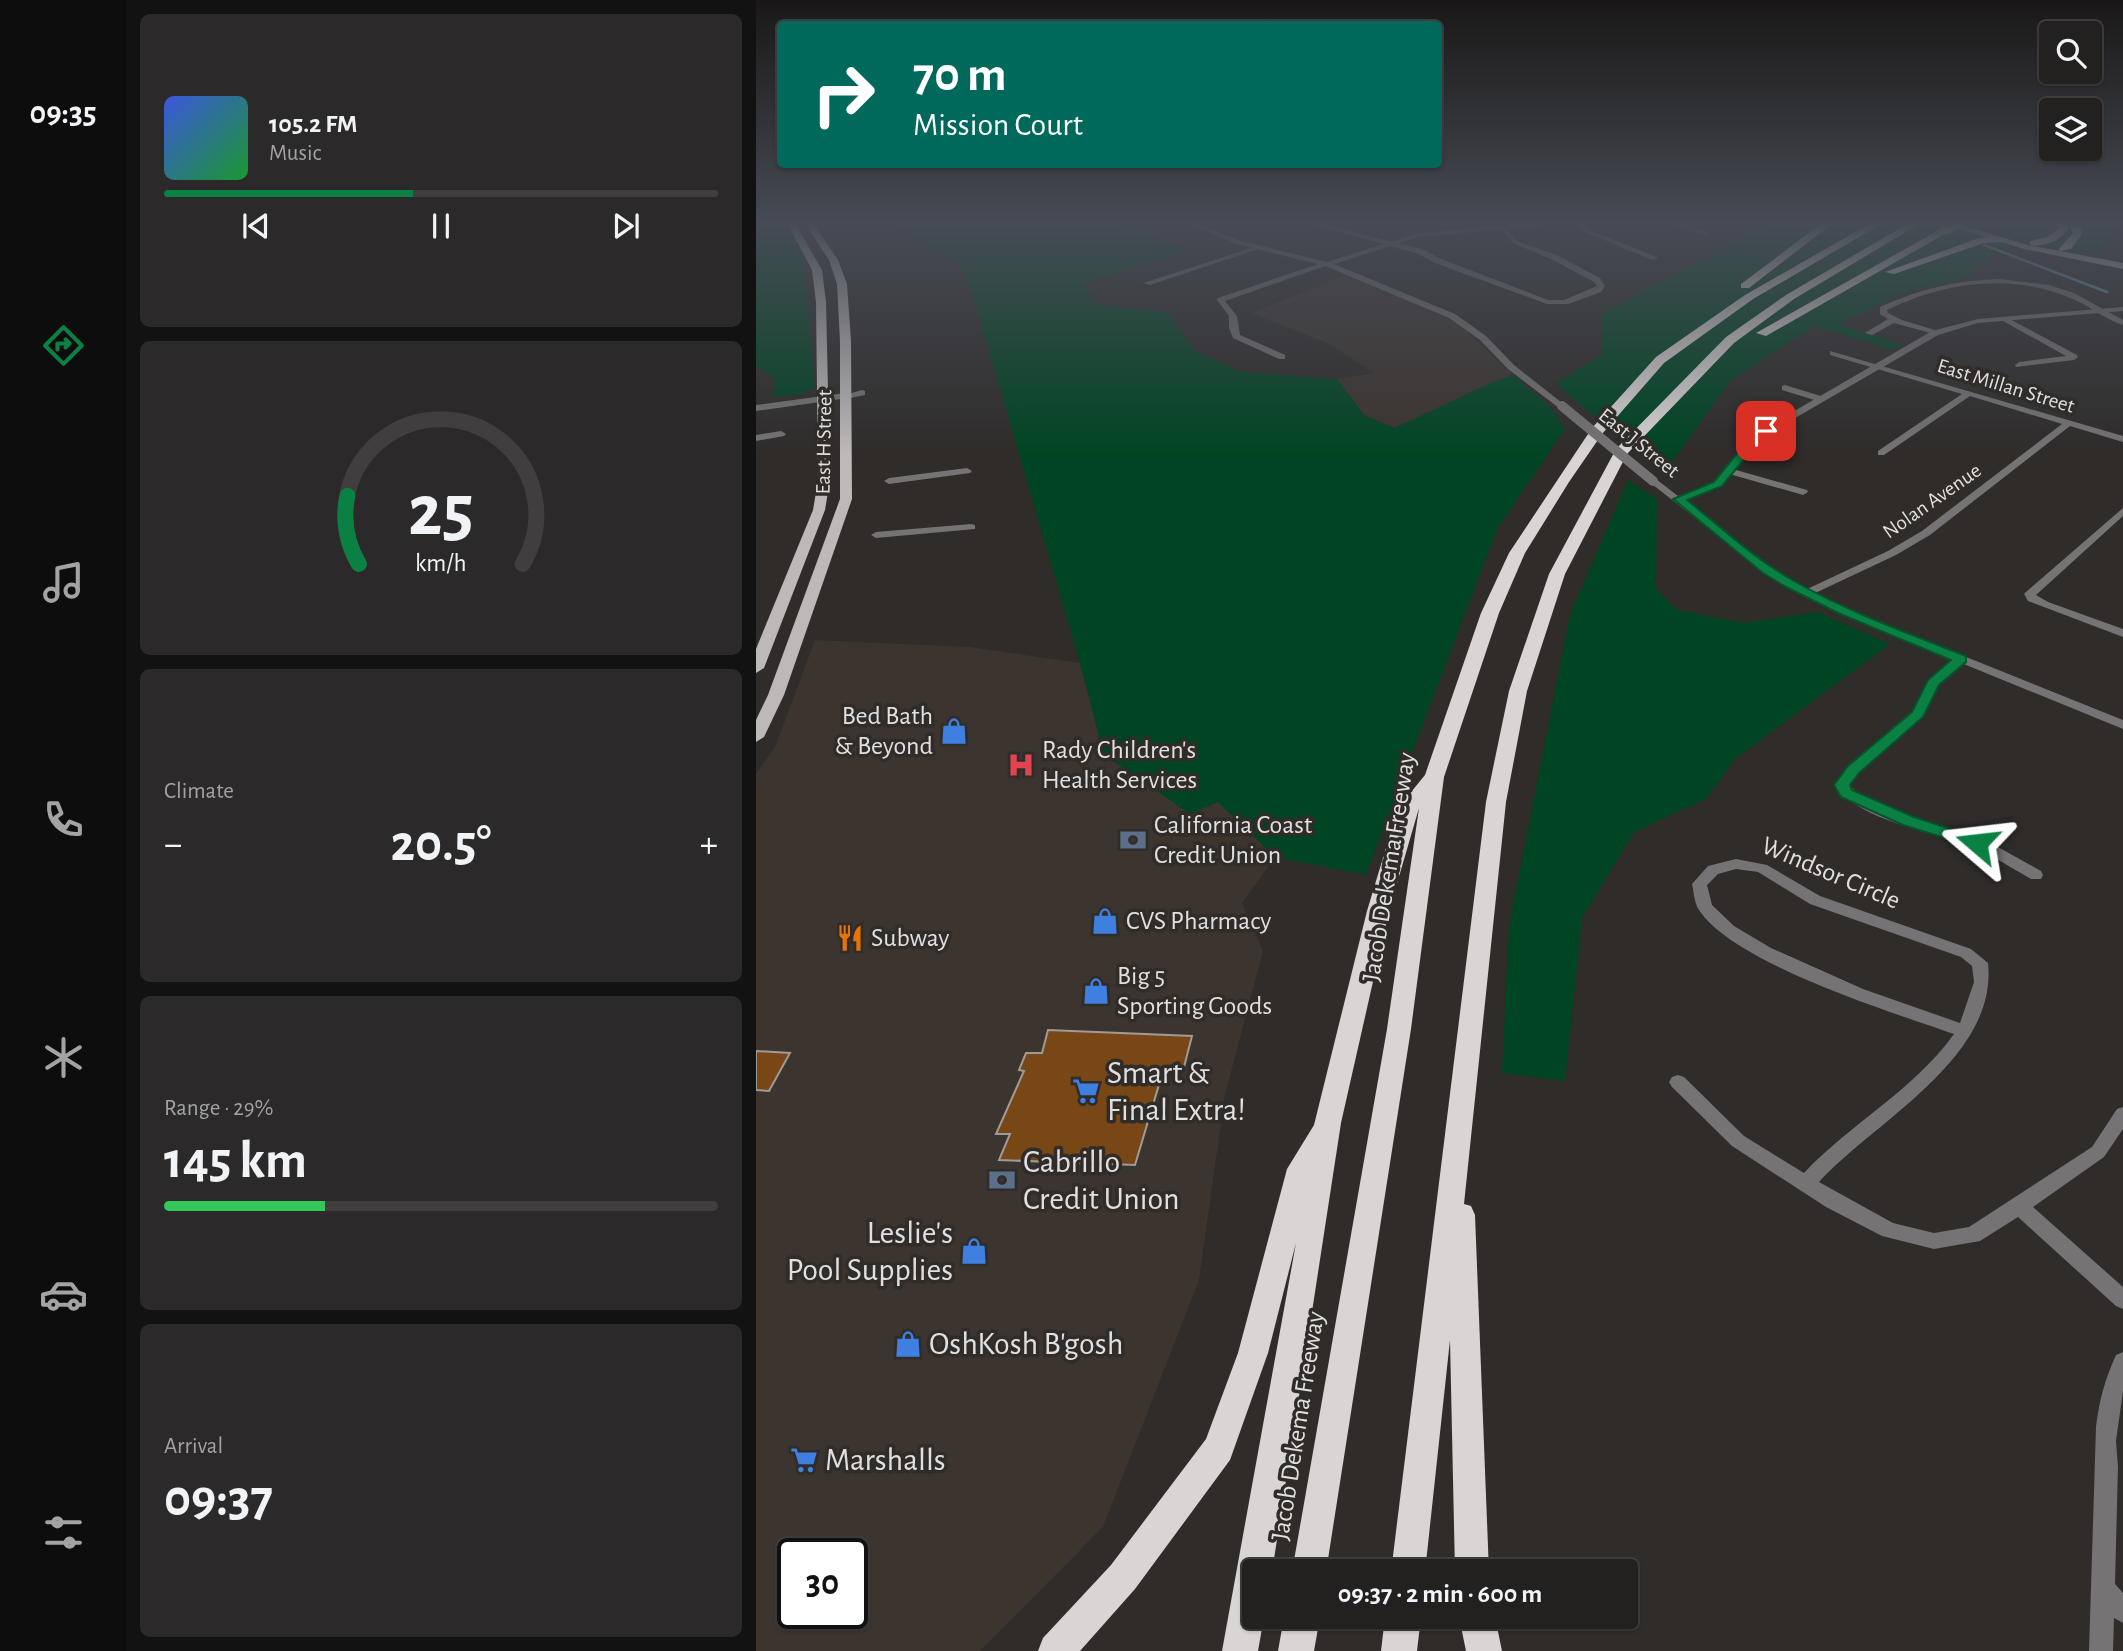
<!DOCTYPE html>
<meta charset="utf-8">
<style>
:root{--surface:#232120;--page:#2b2929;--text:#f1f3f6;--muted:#a3a3a5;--line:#403e3e;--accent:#0b8043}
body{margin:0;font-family:"Alegreya Sans",sans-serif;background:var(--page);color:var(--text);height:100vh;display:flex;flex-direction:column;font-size:26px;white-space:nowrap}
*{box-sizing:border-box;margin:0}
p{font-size:23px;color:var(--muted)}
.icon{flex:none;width:38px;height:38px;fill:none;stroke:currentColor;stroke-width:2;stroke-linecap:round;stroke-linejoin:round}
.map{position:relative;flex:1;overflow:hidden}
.side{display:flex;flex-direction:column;gap:14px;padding:14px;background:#131212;width:630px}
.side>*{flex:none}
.hud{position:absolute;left:21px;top:21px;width:665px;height:147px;border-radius:7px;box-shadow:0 2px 5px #0004,0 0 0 2px var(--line);background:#00695c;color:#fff;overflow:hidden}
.buttons{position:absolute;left:1283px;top:21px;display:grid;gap:14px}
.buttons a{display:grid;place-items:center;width:63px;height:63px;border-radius:7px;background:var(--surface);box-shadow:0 2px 5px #0004,0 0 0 2px var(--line);font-size:35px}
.speed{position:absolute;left:21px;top:1538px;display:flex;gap:14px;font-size:35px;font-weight:700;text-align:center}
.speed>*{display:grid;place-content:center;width:91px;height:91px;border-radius:50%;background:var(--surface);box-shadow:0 2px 5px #0004,0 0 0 2px var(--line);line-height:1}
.speed .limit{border:4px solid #111;border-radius:10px;background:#fff;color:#111}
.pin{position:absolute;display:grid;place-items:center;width:60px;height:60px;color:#fff;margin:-30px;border-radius:14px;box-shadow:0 4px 10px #0006}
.me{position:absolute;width:77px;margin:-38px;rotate:287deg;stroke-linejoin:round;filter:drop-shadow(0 0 5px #0008)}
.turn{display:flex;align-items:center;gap:24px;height:147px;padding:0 21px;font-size:32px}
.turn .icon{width:91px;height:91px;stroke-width:2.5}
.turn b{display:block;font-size:49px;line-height:60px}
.big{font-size:52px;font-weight:600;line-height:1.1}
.side .card{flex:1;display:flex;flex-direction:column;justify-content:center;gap:10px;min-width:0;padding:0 24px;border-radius:10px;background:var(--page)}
.side .dial{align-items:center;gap:0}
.dial svg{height:182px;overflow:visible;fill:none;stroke:var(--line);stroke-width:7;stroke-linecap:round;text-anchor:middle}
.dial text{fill:var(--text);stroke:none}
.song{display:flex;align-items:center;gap:21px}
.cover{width:84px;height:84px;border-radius:10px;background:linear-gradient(135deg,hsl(230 70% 55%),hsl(130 70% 35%))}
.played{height:7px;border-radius:4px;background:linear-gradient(90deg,var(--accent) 45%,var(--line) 45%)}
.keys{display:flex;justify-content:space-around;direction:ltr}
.heat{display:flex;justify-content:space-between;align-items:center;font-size:38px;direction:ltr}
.charge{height:10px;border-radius:5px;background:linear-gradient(90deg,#34c759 29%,var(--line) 0)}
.trip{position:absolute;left:486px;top:1559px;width:396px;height:70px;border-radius:7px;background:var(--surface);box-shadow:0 2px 5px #0004,0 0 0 2px var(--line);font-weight:600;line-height:70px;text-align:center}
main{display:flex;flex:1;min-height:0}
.dock{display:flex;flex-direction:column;width:126px;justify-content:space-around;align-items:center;background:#0e0d0d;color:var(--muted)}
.dock .icon{width:49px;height:49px}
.dock .selected{color:var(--accent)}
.dock b{font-size:32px;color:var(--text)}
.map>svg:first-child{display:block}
</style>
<main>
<nav class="dock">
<b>09:35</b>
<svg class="icon selected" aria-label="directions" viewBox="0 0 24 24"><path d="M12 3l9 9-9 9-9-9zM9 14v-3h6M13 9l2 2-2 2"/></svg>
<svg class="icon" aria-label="music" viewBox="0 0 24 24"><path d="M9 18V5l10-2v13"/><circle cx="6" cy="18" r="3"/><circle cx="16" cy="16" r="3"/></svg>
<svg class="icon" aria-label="phone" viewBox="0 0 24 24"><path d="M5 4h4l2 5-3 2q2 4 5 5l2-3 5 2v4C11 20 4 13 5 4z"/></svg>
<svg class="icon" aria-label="climate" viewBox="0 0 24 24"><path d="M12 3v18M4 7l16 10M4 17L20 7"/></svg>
<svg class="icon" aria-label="car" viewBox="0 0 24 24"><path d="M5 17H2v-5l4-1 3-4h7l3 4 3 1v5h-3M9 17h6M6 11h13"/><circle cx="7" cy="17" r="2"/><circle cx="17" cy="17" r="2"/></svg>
<svg class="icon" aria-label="filters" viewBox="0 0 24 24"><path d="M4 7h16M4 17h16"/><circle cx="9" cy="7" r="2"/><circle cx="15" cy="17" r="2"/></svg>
</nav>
<section class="side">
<div class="card">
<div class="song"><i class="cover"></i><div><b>105.2 FM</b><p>Music</p></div></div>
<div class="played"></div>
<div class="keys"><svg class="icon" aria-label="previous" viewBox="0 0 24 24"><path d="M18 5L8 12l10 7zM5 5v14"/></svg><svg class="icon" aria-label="pause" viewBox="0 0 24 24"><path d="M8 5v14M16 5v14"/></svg><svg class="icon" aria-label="next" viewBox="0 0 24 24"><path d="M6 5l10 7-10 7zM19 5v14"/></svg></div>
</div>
<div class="card dial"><svg viewBox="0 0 100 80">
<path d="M14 69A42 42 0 1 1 86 69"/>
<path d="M14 69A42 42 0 0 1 9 39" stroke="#0b8043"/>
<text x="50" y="56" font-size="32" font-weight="700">25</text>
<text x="50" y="72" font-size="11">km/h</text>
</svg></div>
<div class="card"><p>Climate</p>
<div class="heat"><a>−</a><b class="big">20.5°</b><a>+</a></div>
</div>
<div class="card"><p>Range · 29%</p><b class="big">145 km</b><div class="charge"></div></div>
<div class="card"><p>Arrival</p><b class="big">09:37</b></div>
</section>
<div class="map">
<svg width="1367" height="1651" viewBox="0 0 1367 1651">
<rect width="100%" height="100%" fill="#2f2c2a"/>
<path fill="#3c342f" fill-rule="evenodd" d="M589 275 670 308 705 326 757 375 737 382 639 428 609 416 581 379 617 373 574 344 495 313Z
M59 640 214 647 324 663 348 756 462 801 519 857 486 903 507 951 469 1095 443 1280 347 1527 224 1651H0V774L19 747ZM37 1554H96V1614H37Z"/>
<path fill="#004523" d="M0 223H26L47 255 59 387 45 394 17 397 20 379 0 366Z
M127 223H356L433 250 327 284 340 305 411 312 439 351 484 372 581 379 609 416 639 428 737 382 757 375 796 409 809 429 741 529 610 875 519 857 462 802 434 814 348 755 324 663 215 289 202 261Z
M1016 223H1365L1347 254 1258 247 1234 256 1209 279 1147 292 1083 324 1147 345 1136 350 1058 326 974 381 907 475 800 384 846 354 845 314Z
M872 480 901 499 900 589 921 610 987 623 1062 612 1134 644 980 758 950 799 878 832 826 918 809 1081 746 1073 753 926 814 615Z"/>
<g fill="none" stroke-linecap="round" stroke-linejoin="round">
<path stroke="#6395af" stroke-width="2.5" d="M1228 245 1351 292"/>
</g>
<path fill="#794615" stroke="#9f9b98" stroke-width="2" d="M292 1030 436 1036 428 1067 408 1068 379 1165 243 1160 254 1134H240L268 1071 263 1070 270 1053H286Z
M0 1051 34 1053 13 1091 0 1090Z"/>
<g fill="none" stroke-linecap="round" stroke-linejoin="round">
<path fill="#757373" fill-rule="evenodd" d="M553 223H563L669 250 685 259 792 300H808L841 286 838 282 795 259 757 243 742 226 745 224 761 241 801 255 844 278 849 286 845 292 812 304H791L679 263 663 254Z
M818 223H825L833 230 903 258 896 260 829 232Z
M909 223H920L954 233 951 235Z
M502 246 508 247 394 285 387 283Z
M568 262 575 264 469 301 481 316 484 335 529 355V359H523L477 338 473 328V316L461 300 462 298Z
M1244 279 1293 285 1318 293 1367 320V325C1348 319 1333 305 1314 298 1255 273 1188 282 1131 310L1132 313 1146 320 1182 331V335L1138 323 1116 335 1109 333 1132 319 1124 314V307C1163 289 1201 280 1244 279Z
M1250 317 1321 355 1322 357 1318 360 1260 367 1259 365 1263 362 1310 356 1247 321 1246 319Z
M1074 351 1367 436V442L1314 426 1174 535 1140 555 1055 595H1047V591L1132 551 1166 531 1306 424 1214 396 1128 455H1122V451L1206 394 1074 355Z
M1029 385 1068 397 1069 399 1065 402 1026 390V386Z
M106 390 109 391V395L89 399 85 396Z
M25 431 30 434 28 436 0 441V435Z
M211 468 216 471 214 473 133 484 128 481 133 478Z
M973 468 1051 490 1052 492 1047 495 970 473V469Z
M1367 508V516L1280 595 1292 602 1367 629V637L1272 601 1268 594 1270 592Z
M215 524 219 525V529L120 538 115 535 120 532Z
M1205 655 1211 659 1181 685 1166 717 1103 773 1093 785C1121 815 1180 823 1218 837 1241 845 1263 859 1285 871L1287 875 1285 879H1275C1256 868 1237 856 1217 847 1175 829 1107 824 1079 785L1093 767 1156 712 1172 680Z
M980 859 1011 865 1064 896 1215 949 1232 963C1242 1058 1119 1121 1063 1182L1137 1223 1178 1233 1213 1227 1336 1147 1361 1109 1367 1107V1129L1348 1157 1277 1207 1367 1287V1309L1360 1306 1262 1217 1224 1241 1178 1249 1126 1236 1070 1207 976 1146 916 1087 913 1082 916 1077 922 1075 928 1077 988 1136 1048 1173C1095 1123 1158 1090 1198 1034 1135 1012 979 964 943 910 938 903 938 892 936 884L952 866ZM980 869 1002 872 1054 904 1205 957 1216 966 1218 982 1204 1023 1107 989 1015 948 978 926 956 905 951 885 962 874Z
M1367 1352V1391L1360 1441 1362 1467 1359 1584 1367 1593V1623L1358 1618 1357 1651H1333L1340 1427C1343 1401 1349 1379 1360 1355Z"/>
<path fill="#757373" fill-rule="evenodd" d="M430 223H439L485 241 571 262 662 233 770 223H794L791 225 663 237 578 264 699 314 730 336 758 365 810 406 803 408 752 369 724 340 693 318 569 266 481 244Z
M1367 307V311L1222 323 1182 335 1003 439 965 486 928 500 1016 568 1055 591 1113 618 1367 720V729L1105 622 1047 595 1008 572 892 481 900 479 922 496 959 482 997 435 1176 331 1222 319Z
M89 393 92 394V398L0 411V405Z"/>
<path fill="#bdb9b9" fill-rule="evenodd" d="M31 223H39L66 270 70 302 74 480 69 510 8 668 0 673V649L57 510 62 480 60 302 56 270Z
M49 223H57L82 260 91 284 95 341 96 499 28 695 8 737 0 742V720L12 695 84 499V341L81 284 73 260Z
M1185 223H1198L1272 245 1367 263V269L1268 249Z"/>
<path fill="#dad5d5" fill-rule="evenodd" d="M1066 223H1077L993 288H985V284Z
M1115 223H1127L997 299 908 363 846 434 813 482 769 553 743 613 688 777 655 1029 570 1572H536L631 1029 663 808 633 911 585 1123 516 1572H499V1617H508L502 1651H466L540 1243 512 1353 474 1460 379 1589 324 1651H282L287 1638 355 1565 450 1439 482 1353 531 1169 558 1125 611 911 642 808 669 775 725 613 753 553 836 428 900 357 989 295Z
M1153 223H1165L1038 299 978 343 871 454 809 574 771 691 750 802 708 1204 715 1206 719 1215 733 1572H699L694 1340 669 1572H635L730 802 753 691 793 574 860 449 970 337 1030 295Z
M1300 223H1310L1313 228C1304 241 1290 247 1274 245V241L1291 237 1303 228Z
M1315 223H1325L1326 234 1315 249 1304 251 1303 249 1316 234Z
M1190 226 1195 229 1194 231 1010 336 1000 333Z
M1244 237 1249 240 1248 242 1228 243 1138 274 1129 272 1223 238Z
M528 1617H564L558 1651H522Z
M629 1617H665L661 1651H625Z
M703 1617H739L746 1651H710Z"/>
<path stroke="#757373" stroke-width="10" d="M806 406 897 481"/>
<path stroke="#dad5d5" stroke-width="11" d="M1190 229 1201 223"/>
</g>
<linearGradient id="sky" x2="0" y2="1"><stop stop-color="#1a1817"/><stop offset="0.49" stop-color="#474b55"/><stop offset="1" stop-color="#474b55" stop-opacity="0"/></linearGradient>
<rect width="1367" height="454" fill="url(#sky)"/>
<path fill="#0b8043" stroke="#07532c" stroke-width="2" d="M1007 429 1016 431 1004 440 966 486 931 500C966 528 999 559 1038 581 1092 612 1152 633 1210 656V662L1183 685 1167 717 1103 773 1094 785 1096 790 1158 817 1226 839 1229 843 1226 846 1221 848 1147 825 1085 797 1078 785 1092 766 1156 712 1172 680 1195 660 1082 613 1030 587 1007 573 917 499 958 482 996 435Z"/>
<defs>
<symbol id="shop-bare" viewBox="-9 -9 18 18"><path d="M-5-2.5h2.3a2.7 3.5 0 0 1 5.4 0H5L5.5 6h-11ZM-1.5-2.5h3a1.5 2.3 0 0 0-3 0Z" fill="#3f7fe0" stroke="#2f2c2a" stroke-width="2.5" paint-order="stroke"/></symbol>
<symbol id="hospital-bare" viewBox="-9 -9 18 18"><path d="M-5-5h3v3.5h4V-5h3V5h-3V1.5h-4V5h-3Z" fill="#e0444e" stroke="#2f2c2a" stroke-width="2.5" paint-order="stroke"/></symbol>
<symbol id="bank-bare" viewBox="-9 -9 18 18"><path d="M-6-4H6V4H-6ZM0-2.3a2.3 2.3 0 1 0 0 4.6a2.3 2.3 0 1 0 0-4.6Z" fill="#5c6f8a" stroke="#2f2c2a" stroke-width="2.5" paint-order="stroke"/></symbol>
<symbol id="restaurant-bare" viewBox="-9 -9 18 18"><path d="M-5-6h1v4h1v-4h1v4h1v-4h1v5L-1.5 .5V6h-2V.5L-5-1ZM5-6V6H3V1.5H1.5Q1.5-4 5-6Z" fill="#e8710a" stroke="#2f2c2a" stroke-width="2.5" paint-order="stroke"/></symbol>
<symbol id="supermarket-bare" viewBox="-9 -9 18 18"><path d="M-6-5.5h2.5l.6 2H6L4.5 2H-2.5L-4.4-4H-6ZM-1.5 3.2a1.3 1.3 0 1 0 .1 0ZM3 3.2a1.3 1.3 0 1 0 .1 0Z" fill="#3f7fe0" stroke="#2f2c2a" stroke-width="2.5" paint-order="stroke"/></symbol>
</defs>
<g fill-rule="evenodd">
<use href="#shop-bare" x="179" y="712" width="38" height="38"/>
<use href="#hospital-bare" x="246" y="746" width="38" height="38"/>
<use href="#bank-bare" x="358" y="821" width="38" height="38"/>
<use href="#shop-bare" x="330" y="902" width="38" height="38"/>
<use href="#restaurant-bare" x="75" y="919" width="38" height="38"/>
<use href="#shop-bare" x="321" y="972" width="38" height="38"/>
<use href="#supermarket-bare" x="311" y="1072" width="38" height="38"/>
<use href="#bank-bare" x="227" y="1161" width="38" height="38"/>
<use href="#shop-bare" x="199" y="1232" width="38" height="38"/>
<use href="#shop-bare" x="133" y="1325" width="38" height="38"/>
<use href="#supermarket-bare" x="29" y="1441" width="38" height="38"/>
</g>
<g text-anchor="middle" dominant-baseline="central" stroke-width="7" stroke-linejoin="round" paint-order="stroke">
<g font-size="21" fill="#e2e0de" stroke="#2f2c2a">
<text transform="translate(1250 386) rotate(17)">East Millan Street</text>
<text transform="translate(68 442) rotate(-89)">East H Street</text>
<text transform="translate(883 443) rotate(39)">East J Street</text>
<text transform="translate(1176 501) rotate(-35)">Nolan Avenue</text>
</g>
<g font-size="26" fill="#e2e0de" stroke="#2f2c2a" text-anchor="start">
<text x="177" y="716" text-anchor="end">Bed Bath<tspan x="177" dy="30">&amp; Beyond</tspan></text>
<text x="286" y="750">Rady Children's<tspan x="286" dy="30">Health Services</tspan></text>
<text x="398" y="825">California Coast<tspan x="398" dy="30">Credit Union</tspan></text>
<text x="370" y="921">CVS Pharmacy</text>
<text x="115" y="938">Subway</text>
<text x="361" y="976">Big 5<tspan x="361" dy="30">Sporting Goods</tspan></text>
</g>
<g font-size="26" fill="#e2e0de" stroke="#2f2c2a">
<text transform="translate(633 867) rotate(-81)">Jacob Dekema Freeway</text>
<text transform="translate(1075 873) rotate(23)">Windsor Circle</text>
<text transform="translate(542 1426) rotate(-81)">Jacob Dekema Freeway</text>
</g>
<g font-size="32" fill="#e2e0de" stroke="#2f2c2a" text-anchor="start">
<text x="351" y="1073">Smart &amp;<tspan x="351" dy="37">Final Extra!</tspan></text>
<text x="267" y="1162">Cabrillo<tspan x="267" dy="37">Credit Union</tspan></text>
<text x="197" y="1233" text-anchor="end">Leslie's<tspan x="197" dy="37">Pool Supplies</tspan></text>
<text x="173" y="1344">OshKosh B'gosh</text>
<text x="69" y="1460">Marshalls</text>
</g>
</g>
</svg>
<div class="buttons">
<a><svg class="icon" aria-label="search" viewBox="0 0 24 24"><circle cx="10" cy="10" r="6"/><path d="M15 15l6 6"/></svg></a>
<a><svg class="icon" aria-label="layers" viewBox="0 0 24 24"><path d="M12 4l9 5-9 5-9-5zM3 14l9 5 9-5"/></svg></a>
</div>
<div class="speed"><div class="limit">30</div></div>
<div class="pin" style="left:1010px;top:431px;background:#d93025"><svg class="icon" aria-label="arrive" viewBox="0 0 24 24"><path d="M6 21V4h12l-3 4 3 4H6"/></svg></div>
<svg class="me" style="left:1221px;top:843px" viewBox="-20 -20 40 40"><path d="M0-17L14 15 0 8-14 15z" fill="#0b8043" stroke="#fff" stroke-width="4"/></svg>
<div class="trip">09:37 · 2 min · 600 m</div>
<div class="hud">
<div class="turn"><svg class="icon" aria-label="right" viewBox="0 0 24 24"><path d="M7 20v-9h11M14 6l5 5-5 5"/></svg><div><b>70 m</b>Mission Court</div></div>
</div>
</div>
</main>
